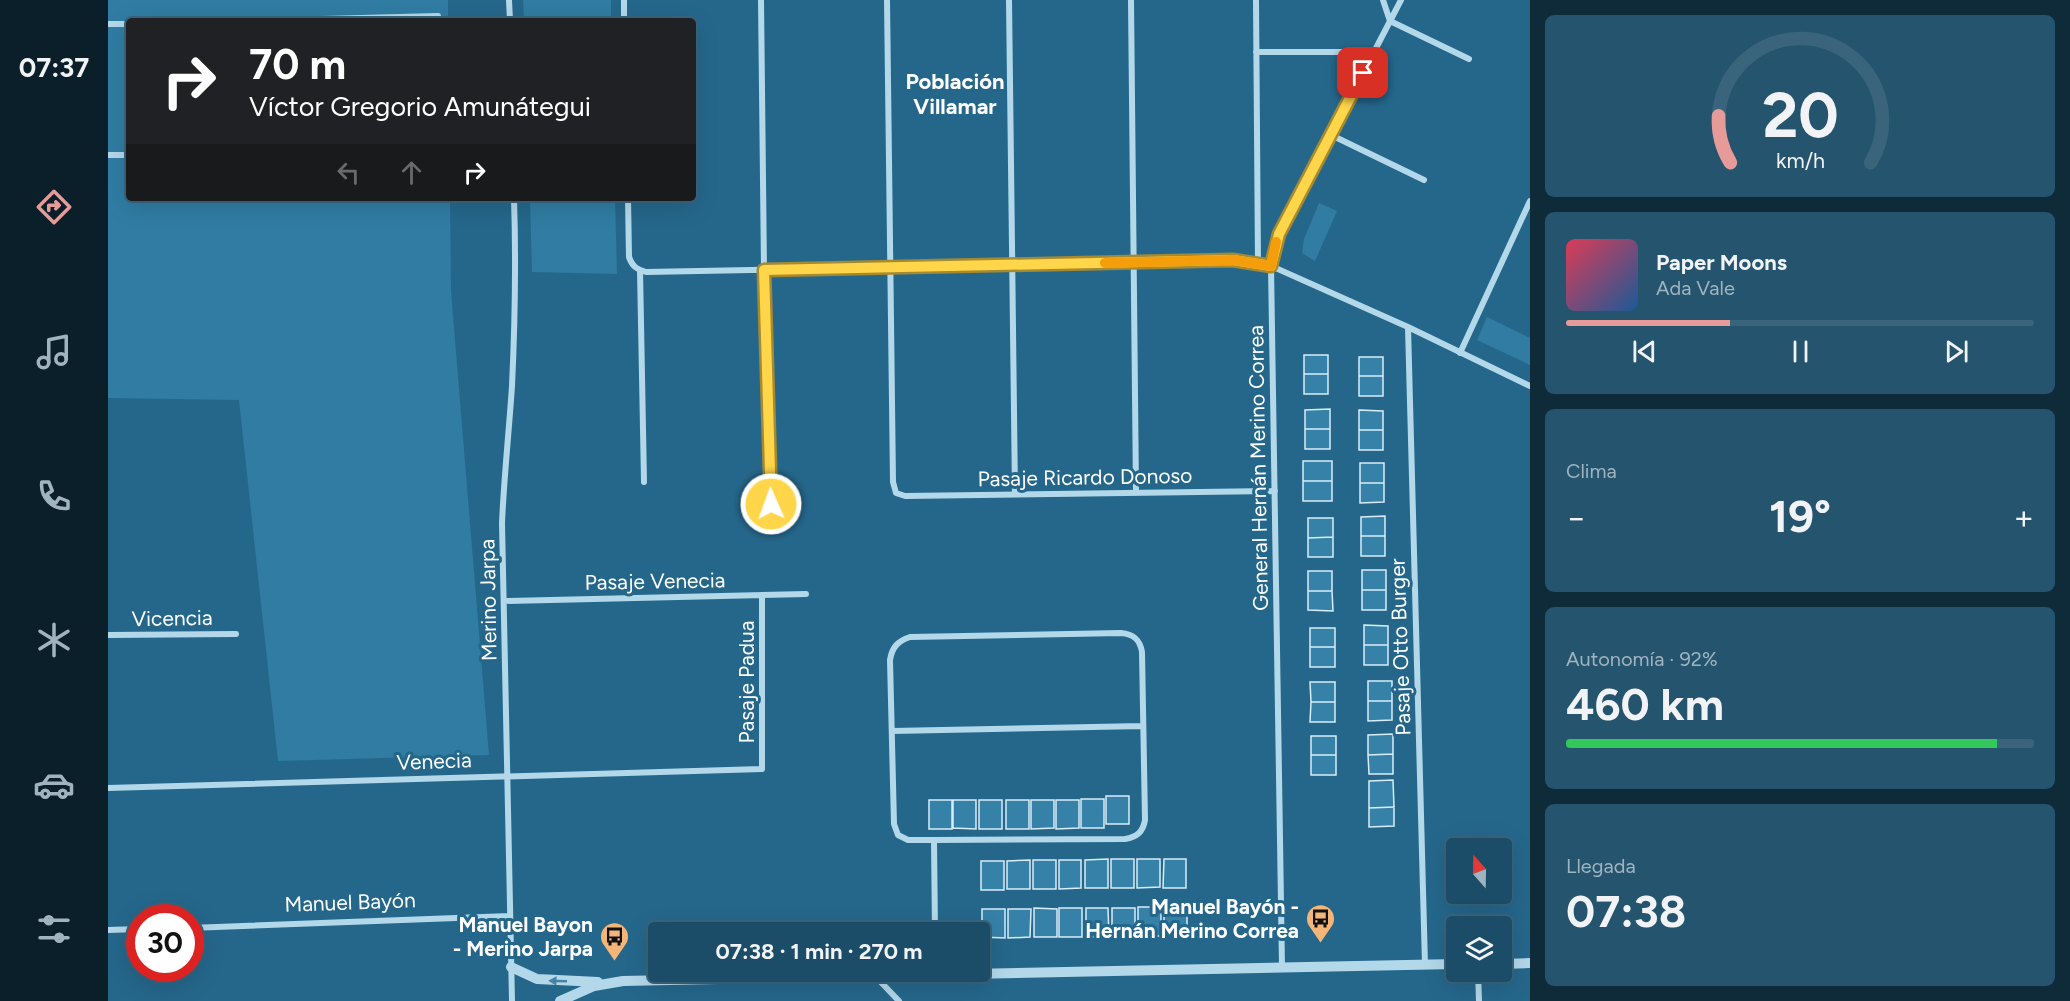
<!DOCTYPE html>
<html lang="es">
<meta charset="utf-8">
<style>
:root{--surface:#1c4d68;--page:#25546e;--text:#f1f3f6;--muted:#a0b4c0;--line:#3a647c;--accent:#e69b98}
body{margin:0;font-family:Figtree,sans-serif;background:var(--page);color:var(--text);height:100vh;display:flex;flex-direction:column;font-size:22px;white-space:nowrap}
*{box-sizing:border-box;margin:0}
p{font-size:20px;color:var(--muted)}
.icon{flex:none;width:33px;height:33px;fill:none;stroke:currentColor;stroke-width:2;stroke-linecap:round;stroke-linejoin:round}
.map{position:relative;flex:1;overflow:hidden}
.details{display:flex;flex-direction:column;gap:15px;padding:15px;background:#0f2a39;width:540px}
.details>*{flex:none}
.guide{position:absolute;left:18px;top:18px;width:570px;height:183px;border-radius:6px;box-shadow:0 6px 24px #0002,0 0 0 2px var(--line);background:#202124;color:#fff;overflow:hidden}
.needle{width:39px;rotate:340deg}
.buttons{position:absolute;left:1338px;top:838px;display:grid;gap:12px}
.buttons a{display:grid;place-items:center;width:66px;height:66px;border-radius:6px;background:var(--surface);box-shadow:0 6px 24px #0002,0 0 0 2px var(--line);font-size:30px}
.speed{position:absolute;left:18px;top:904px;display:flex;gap:12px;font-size:30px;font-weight:700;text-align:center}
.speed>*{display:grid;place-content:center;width:78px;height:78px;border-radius:50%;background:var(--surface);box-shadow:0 6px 24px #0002,0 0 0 2px var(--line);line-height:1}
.speed .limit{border:9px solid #d22;background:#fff;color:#111}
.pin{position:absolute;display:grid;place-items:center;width:51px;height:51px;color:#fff;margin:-26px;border-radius:12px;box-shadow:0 3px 9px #0006}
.me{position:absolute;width:66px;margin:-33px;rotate:358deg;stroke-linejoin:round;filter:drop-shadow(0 0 4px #0008)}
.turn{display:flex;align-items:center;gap:21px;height:126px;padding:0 24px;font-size:27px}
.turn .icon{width:78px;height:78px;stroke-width:2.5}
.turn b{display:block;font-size:42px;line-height:51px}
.lanes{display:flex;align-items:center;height:57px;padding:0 24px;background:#0003;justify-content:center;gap:30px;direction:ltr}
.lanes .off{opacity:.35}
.big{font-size:45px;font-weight:700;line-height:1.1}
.details .card{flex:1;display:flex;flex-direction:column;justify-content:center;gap:9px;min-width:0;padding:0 21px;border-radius:9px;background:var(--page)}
.details .dial{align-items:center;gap:0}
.dial svg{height:156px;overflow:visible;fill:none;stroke:var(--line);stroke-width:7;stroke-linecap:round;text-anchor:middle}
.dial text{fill:var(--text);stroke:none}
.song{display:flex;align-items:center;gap:18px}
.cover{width:72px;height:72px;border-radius:9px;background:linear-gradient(135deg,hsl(350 70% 55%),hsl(210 70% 35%))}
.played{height:6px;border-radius:3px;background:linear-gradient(90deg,var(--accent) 35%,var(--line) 35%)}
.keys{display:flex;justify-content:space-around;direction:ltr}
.heat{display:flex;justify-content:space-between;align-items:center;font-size:33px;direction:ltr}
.charge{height:9px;border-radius:4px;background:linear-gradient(90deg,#34c759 92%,var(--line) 0)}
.trip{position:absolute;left:540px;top:922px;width:342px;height:60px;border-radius:6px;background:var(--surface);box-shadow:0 6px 24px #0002,0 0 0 2px var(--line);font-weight:700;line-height:60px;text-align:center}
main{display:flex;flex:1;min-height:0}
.menu{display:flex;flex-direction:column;width:108px;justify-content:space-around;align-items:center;background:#0b1f2a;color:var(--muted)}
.menu .icon{width:42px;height:42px}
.menu .on{color:var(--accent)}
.menu b{font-size:27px;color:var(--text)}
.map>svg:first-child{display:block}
</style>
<main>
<nav class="menu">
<b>07:37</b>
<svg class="icon on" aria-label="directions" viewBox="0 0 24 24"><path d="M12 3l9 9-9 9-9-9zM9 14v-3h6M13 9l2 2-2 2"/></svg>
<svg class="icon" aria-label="music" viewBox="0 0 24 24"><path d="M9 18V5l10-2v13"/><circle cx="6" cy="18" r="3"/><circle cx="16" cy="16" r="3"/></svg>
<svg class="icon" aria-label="phone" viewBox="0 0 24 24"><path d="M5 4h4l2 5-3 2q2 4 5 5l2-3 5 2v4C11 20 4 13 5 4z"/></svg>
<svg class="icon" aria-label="climate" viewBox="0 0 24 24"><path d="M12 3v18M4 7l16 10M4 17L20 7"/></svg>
<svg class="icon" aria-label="car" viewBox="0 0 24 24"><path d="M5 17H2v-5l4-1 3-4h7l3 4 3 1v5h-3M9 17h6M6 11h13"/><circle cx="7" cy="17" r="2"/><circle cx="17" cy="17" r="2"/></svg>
<svg class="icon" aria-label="filters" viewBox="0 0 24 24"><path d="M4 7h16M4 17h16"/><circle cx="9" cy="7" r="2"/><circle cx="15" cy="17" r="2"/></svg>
</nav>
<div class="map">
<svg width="1422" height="1001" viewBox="0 0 1422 1001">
<rect width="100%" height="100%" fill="#25678b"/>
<path fill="#307ca3" d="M0 0H340V21H21V198H342L343 291 381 755 170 761 131 400 0 398Z
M415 0H503V21H416Z
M422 198H507L509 274 424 272Z
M1211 203 1229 211 1207 261 1194 253 1196 239Z
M1379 317 1422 338V365L1369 340Z"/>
<path fill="#3681a8" stroke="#d8edf8" stroke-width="1.5" d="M1196 355H1220V374H1196Z
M1251 357H1275V376H1251Z
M1196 374H1220V394H1196Z
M1251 376H1275V396H1251Z
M1222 409V429H1197V410Z
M1251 410 1275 411V430H1251Z
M1197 429H1222V449H1197Z
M1251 430H1275V450H1251Z
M1195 461H1224V481H1195Z
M1252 463H1276V483H1252Z
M1195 481H1224V501H1195Z
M1252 483H1276V502L1252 503Z
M1277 516V536H1253V517Z
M1200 518H1225V537L1200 538Z
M1253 536H1277V556H1253Z
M1225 537V557H1200V538Z
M1254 570H1278V590H1254Z
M1200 571H1224V591H1200Z
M1254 590H1278V610H1254Z
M1200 591H1224L1225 611 1200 610Z
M1256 625 1280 626V645H1256Z
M1202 628H1227V647H1202Z
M1256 645H1280V665H1256Z
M1202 647H1227V667H1202Z
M1260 681H1284V701H1260Z
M1202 682H1227V702H1203Z
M1260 701H1284V720L1260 721Z
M1203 702H1227V722H1202Z
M1285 734V754L1260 755V735Z
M1203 736H1228V755H1203Z
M1285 754V774H1261L1260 755Z
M1203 755H1228V775H1203Z
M1285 780 1286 807 1261 808V781Z
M998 796H1021V824H998Z
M973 799H996V828H973Z
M821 800H844V829H821Z
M845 800H868V829L845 828Z
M871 800H894V829H871Z
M898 800H921V829H898Z
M923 800H946V828L923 829Z
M948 800H971V828L948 829Z
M1286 807V826L1261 827V808Z
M1000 859V888H977V860Z
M1003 859H1026V888H1003Z
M1029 859H1052V887L1029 888Z
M1056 859H1078V888H1055Z
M922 860V889H899V861Z
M925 860H948V889H925Z
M951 860H973V888L951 889Z
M873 861H896V890H873Z
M1030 907H1053V936H1030Z
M1079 907V936H1056V908Z
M926 908 949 909V937H926Z
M951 908H974V937H951Z
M978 908H1000L1001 937H978Z
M1004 908H1027V936H1004Z
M874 909H897V938L874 937Z
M900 909H923L922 937 900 938Z"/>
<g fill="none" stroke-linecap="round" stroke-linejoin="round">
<path stroke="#b3d8ea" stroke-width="6" d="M401 0 402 21
M516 0V21
M653 0 656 270 663 504
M779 0 785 482 788 493 797 496 1167 491
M901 0 907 494
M1023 0 1028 493
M1148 0 1150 263
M1275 0 1282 21 1361 59
M132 21 330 16
M0 24H21
M1148 52H1266
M1223 135 1316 180
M0 155H21
M520 198 521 257C524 266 528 269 538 272L1137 261 1163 266 1300 327 1422 386
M532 270 536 482
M1300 327 1317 965
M1352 353 1422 201
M396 601 698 594
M1013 633C1026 634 1032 640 1034 652L1037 820C1035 832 1029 837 1017 839L826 840H800L790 835 786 824 782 660C784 647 790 641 802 637Z
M0 635 128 634
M784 731 1035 726
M0 788 654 769V595
M826 840 827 933
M82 928 402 916
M0 930 32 929
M1174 967 1163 266 1167 246 1177 223 1293 0
M1370 972 1371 1001
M768 977 791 1001
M404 1001 394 523C396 477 401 431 404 386 407 323 408 260 406 198"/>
<path stroke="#b3d8ea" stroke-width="10" d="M1394 964 1422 963
M403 967 429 979 490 982
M452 1001 486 986 515 981 1348 964"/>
</g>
<defs><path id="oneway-solid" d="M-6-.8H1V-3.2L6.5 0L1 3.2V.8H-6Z" transform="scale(1.5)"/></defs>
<use fill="#4883a3" href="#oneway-solid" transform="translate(450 981) rotate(-178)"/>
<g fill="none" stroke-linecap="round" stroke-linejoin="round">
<defs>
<path id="route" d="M663 504 656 270 1125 260 1163 266 1171 234 1255 73"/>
</defs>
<use href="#route" stroke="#a68a30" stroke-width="15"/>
<use href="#route" stroke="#ffd54a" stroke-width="10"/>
<path stroke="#f59e0b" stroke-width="10" d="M997 263 1125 260 1163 266 1168 242"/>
</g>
<defs>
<symbol id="bus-pin" viewBox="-11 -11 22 30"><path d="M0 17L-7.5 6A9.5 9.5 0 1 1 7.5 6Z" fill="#f4b678" stroke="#25678b"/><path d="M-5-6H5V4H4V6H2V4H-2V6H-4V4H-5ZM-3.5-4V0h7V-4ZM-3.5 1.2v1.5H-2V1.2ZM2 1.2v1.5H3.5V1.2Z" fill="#111"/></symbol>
</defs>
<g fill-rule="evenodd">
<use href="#bus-pin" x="1196" y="902" width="33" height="45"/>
<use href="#bus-pin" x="490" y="920" width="33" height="45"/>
</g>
<g text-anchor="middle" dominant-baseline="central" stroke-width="6" stroke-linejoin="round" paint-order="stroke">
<g font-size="21" fill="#fff" stroke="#25678b">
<text transform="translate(1150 468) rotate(-91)">General Hernán Merino Correa</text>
<text transform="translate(977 477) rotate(-1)">Pasaje Ricardo Donoso</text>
<text transform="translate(547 581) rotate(-1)">Pasaje Venecia</text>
<text transform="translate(380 600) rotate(-91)">Merino Jarpa</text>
<text transform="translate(64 618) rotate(-1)">Vicencia</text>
<text transform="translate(1292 647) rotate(-92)">Pasaje Otto Burger</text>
<text transform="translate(638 682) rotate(-90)">Pasaje Padua</text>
<text transform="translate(326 761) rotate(-2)">Venecia</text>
<text transform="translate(242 902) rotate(-2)">Manuel Bayón</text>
</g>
<g font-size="21" font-weight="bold" fill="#fff" stroke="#25678b" text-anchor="end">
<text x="1191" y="906">Manuel Bayón -<tspan x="1191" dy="24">Hernán Merino Correa</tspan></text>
<text x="485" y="924">Manuel Bayon<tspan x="485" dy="24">- Merino Jarpa</tspan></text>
</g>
<g font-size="22" font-weight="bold" fill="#fff" stroke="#25678b">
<text x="847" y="81">Población<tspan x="847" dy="25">Villamar</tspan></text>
</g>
</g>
</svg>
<div class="buttons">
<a><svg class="needle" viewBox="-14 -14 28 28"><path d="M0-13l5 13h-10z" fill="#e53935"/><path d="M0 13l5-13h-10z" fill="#a0b4c0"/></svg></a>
<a><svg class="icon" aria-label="layers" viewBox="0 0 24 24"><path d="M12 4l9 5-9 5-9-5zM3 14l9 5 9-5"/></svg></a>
</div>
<div class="speed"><div class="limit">30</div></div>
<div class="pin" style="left:1255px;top:73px;background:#d93025"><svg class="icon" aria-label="arrive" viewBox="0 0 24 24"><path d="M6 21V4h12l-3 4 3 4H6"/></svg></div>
<svg class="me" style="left:663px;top:504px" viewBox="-20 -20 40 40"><circle r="17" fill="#ffd54a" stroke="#fff" stroke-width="3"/><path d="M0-11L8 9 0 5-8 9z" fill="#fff"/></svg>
<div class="trip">07:38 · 1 min · 270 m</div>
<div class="guide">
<div class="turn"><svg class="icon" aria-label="right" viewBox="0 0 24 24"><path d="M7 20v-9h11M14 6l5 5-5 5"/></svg><div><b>70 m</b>Víctor Gregorio Amunátegui</div></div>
<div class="lanes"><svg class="icon off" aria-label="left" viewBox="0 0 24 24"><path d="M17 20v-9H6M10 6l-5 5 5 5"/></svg><svg class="icon off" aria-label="ahead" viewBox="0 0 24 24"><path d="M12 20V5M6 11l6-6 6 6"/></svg><svg class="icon" aria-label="right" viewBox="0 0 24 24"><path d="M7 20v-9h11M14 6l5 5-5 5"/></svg></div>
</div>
</div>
<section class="details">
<div class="card dial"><svg viewBox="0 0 100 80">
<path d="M14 69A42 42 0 1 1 86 69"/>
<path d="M14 69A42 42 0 0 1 8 45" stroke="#e69b98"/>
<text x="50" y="56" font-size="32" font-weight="700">20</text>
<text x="50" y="72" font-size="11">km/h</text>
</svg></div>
<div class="card">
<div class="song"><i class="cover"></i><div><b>Paper Moons</b><p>Ada Vale</p></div></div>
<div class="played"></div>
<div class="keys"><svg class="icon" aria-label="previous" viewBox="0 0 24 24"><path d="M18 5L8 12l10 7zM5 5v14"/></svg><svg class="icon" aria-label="pause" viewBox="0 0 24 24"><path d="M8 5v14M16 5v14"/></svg><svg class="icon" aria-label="next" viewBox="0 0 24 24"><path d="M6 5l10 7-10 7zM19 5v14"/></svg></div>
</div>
<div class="card"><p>Clima</p>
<div class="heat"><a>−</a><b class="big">19°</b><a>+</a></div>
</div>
<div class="card"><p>Autonomía · 92%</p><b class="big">460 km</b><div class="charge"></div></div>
<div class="card"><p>Llegada</p><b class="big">07:38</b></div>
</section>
</main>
